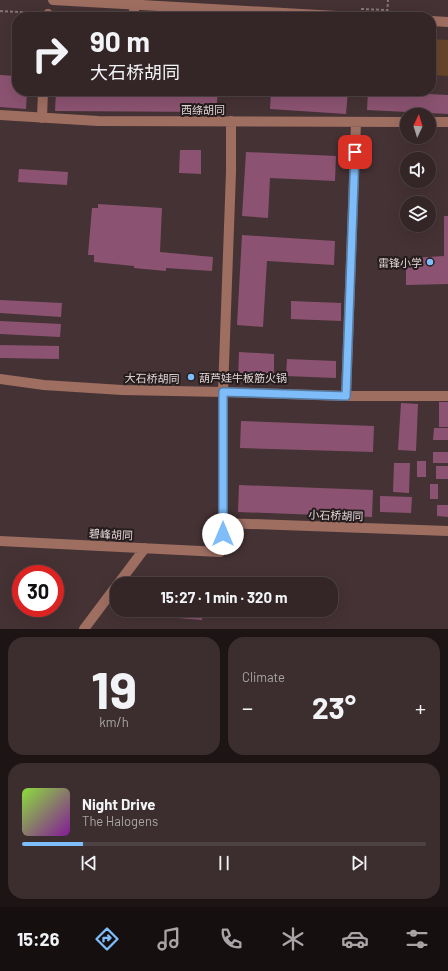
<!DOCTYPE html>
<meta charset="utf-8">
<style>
:root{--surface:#342627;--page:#3c2e2f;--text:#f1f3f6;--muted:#a9a5a7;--line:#4e4344;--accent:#7fbdfa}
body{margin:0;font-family:Barlow,"Noto Sans SC",sans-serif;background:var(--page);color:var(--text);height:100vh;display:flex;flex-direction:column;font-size:15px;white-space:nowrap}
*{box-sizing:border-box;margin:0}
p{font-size:13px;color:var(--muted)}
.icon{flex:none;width:22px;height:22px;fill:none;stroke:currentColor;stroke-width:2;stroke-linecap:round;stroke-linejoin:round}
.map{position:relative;height:629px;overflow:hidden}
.details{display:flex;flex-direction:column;gap:8px;padding:8px;background:#1d1515;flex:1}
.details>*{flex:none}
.top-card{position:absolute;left:12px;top:12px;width:424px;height:84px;border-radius:16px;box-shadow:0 4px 16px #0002,0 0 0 1px var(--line);background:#342627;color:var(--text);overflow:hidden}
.needle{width:26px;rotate:4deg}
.tools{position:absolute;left:400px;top:108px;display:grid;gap:8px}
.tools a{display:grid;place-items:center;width:36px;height:36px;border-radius:50%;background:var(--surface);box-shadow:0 4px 16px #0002,0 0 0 1px var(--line);font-size:20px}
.speed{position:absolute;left:12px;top:565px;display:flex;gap:8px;font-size:20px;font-weight:700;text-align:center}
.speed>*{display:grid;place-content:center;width:52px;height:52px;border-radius:50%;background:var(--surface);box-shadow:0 4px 16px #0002,0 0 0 1px var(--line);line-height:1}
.speed .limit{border:6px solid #d22;background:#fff;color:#111}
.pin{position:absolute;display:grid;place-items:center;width:34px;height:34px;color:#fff;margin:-17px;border-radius:8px;box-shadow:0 2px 6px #0006}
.me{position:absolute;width:44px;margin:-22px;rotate:0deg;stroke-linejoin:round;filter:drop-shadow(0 0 3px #0008)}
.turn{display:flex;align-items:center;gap:14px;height:84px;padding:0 12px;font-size:18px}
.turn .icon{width:52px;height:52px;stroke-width:2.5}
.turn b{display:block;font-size:28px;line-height:34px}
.big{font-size:30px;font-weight:700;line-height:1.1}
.details .widget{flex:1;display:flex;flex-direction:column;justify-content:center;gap:6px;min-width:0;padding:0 14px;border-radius:16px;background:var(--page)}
.details .dial{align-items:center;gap:0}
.dial b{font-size:52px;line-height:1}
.song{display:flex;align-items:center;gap:12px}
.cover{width:48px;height:48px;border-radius:6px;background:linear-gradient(135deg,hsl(90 70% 55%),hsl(290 70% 35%))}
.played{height:4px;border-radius:2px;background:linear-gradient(90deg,var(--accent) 15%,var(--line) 15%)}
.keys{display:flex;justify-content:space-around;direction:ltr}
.heat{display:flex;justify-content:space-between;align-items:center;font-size:22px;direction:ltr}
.details .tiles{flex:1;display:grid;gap:8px;grid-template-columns:1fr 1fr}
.widget:last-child{grid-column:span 2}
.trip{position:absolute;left:110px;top:577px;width:228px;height:40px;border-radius:16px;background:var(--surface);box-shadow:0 4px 16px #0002,0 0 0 1px var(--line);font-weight:700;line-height:40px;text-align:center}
.tabs{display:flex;height:64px;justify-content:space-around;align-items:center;background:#150f10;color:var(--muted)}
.tabs .icon{width:28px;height:28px}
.tabs .active{color:var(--accent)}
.tabs b{font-size:18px;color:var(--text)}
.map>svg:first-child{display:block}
</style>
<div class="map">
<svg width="448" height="629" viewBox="0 0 448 629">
<rect width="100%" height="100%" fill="#453234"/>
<path fill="#66452a" d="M431 39 448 40V76L431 75Z"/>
<path fill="#8b5371" d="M0 75 17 76V91H27L26 109 0 107Z
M56 91H218L216 112 55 111Z
M271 91H348L346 114 270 109Z
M368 91 448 95V114L367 110Z
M180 150H201V174L179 173Z
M246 152 336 156 335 181 270 178 268 218 242 216Z
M19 169 68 172 67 185 18 182Z
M98 204 162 208 160 252 213 257 212 271 166 268V271L134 268V266L94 262V255H88L92 208H98Z
M444 216H448V284L406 285V267H411V258L444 256Z
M242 235 335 241 334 265 267 261 263 327 237 325Z
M0 300 62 303 61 317 0 313Z
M291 301 341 303V321L291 319Z
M0 321 61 324 60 337 0 334Z
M0 345 59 346V359L0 358Z
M239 352 274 354V380L238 379Z
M287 359 336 361V378L286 376Z
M439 402H448V427H439Z
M401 403 418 404 416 451 398 450Z
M241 421 374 426 373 452 240 448Z
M434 428H448V440H433Z
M433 452H448V463H433Z
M417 461H426V477H417Z
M394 463H410L409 493 393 492Z
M436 466H448V479H436Z
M430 484H438V499H430Z
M239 485 373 490 372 517 238 512Z
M380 496 412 497 411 513 380 512Z
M437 505H448V517L437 516Z
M128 610H203L202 620 128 614Z"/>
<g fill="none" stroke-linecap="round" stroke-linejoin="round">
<path stroke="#857576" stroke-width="2" stroke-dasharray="3 2" stroke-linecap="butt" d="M361 9 387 10
M0 11 39 13
M57 14 99 17
M387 17 388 0"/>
<path stroke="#9e6e61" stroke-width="10" d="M53 0 354 17
M48 17V14
M134 17V5
M431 21 448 22
M0 115 98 121 407 122
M42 118 43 91
M429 122H448
M0 379 44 385 122 390 223 392 346 396H448
M346 396 356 122
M223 523 448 531
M0 541 220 552 223 544V392L231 172V121
M118 584 145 548
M84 629 117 585"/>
</g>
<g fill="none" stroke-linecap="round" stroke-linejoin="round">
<defs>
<path id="route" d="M223 534V392L346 396 355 152"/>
</defs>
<use href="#route" stroke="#537ba2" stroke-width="10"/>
<use href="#route" stroke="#7fbdfa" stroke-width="7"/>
</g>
<g fill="#7fbdfa" stroke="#251c1d" stroke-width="1.5">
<circle cx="430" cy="262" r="4"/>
<circle cx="191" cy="377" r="4"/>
</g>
<g text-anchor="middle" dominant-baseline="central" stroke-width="4" stroke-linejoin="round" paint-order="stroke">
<g font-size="11" fill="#e4d7d8" stroke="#251c1d">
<text x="203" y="109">西绦胡同</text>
<text transform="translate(152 378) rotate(1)">大石桥胡同</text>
<text transform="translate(336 515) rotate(2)">小石桥胡同</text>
<text transform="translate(111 534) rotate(3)">碧峰胡同</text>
</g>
<g font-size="11" fill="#e4d7d8" stroke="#251c1d" text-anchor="end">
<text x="422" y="262">雷锋小学</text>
<text x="199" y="377" text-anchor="start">葫芦娃牛板筋火锅</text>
</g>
</g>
</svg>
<div class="tools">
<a><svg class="needle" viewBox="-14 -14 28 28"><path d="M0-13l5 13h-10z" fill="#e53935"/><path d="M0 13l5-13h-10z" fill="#a9a5a7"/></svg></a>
<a><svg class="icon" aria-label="sound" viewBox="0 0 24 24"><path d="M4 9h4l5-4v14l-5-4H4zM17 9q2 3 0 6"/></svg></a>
<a><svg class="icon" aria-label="layers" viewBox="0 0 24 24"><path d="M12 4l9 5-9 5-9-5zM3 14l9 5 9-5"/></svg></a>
</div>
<div class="speed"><div class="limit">30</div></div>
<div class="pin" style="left:355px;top:152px;background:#d93025"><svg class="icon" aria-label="arrive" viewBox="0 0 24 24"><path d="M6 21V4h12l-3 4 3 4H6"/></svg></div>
<svg class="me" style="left:223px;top:534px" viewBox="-20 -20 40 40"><circle r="19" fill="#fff"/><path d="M0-13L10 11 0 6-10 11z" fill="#7fbdfa"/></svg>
<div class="trip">15:27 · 1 min · 320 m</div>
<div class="top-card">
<div class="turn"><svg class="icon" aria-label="right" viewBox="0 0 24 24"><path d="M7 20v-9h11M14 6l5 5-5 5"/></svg><div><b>90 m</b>大石桥胡同</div></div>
</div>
</div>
<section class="details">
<div class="tiles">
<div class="widget dial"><b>19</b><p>km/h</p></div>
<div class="widget"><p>Climate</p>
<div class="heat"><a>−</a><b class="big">23°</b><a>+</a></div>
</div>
<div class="widget">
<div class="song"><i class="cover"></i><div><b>Night Drive</b><p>The Halogens</p></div></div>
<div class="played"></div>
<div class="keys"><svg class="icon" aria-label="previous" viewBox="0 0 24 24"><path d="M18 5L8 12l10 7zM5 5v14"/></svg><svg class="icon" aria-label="pause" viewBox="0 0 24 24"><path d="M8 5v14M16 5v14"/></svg><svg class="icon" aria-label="next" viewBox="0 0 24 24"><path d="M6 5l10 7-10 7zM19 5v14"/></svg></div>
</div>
</div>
</section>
<nav class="tabs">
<b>15:26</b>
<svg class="icon active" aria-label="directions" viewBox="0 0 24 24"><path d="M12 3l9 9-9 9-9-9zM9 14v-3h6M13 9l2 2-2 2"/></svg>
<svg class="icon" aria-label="music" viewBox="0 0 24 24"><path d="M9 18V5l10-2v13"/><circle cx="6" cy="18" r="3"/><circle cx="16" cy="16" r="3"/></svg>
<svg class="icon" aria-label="phone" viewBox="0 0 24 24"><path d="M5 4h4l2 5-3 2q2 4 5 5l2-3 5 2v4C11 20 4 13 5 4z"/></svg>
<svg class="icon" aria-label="climate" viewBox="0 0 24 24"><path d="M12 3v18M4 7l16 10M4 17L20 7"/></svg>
<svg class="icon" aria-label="car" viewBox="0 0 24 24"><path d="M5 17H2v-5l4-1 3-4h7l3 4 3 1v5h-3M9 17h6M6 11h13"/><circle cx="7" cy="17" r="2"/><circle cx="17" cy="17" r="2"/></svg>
<svg class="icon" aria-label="filters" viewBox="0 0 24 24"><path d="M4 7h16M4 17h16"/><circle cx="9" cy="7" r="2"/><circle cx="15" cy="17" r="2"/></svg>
</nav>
